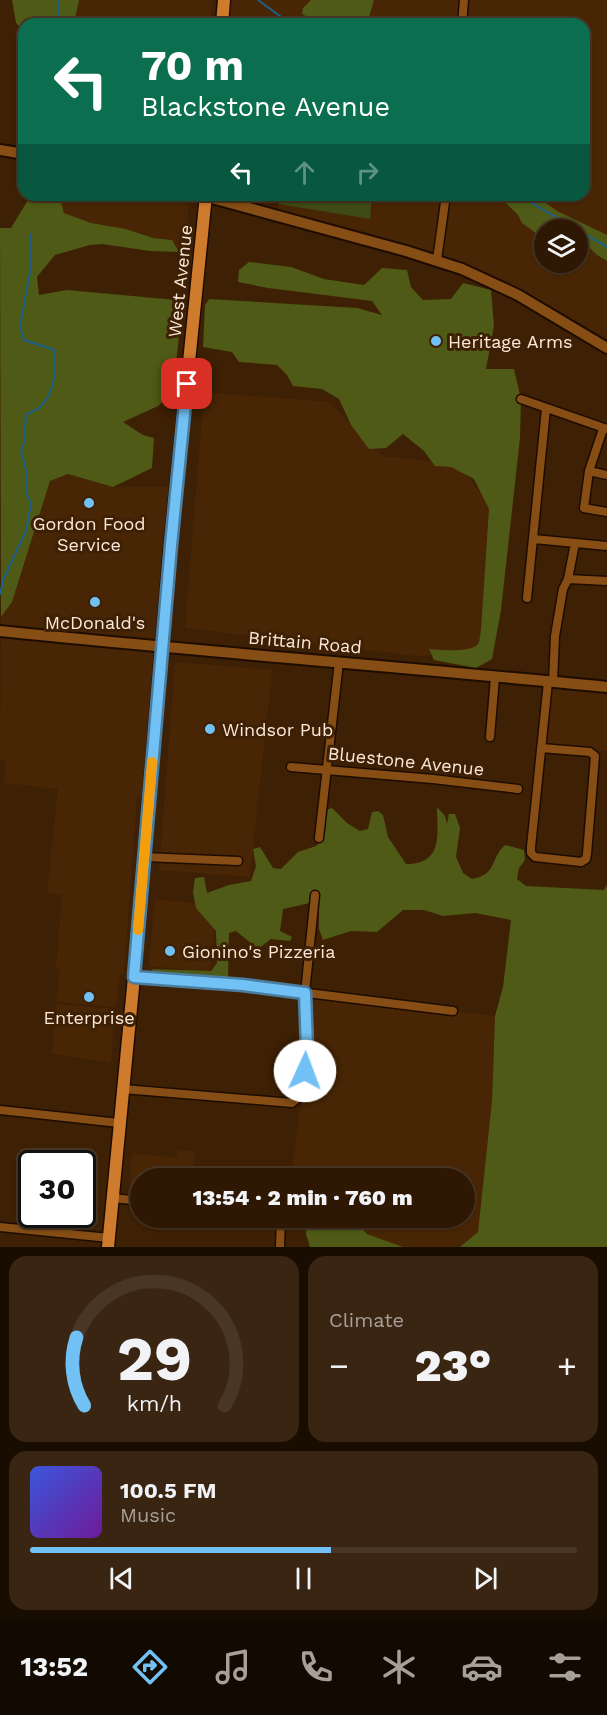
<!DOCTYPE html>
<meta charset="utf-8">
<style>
:root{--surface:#2e1803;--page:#3a2512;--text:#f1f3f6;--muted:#a7a09a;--line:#493725;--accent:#72c1f5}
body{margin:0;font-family:"Work Sans",sans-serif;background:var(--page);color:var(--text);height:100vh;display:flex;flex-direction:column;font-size:22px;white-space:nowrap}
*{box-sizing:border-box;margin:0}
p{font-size:20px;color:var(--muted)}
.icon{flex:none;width:33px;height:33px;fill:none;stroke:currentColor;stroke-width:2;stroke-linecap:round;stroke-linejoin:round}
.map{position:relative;height:1247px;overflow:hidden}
.details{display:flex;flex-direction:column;gap:9px;padding:9px;background:#190d02;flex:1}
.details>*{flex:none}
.guide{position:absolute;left:18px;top:18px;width:572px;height:183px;border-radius:18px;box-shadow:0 2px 4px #0004,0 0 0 2px var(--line);background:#0b6e4f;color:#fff;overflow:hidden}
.tools{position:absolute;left:534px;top:219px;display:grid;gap:12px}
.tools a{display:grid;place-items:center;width:54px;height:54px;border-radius:50%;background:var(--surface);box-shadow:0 2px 4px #0004,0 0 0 2px var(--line);font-size:30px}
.speed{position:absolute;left:18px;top:1150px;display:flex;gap:12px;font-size:30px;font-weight:700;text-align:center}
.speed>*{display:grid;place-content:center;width:78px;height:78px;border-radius:50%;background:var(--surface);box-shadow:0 2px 4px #0004,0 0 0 2px var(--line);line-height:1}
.speed .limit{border:3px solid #111;border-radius:9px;background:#fff;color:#111}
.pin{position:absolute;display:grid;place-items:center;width:51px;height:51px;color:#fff;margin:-26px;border-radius:12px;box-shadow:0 3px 9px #0006}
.me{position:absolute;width:66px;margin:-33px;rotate:2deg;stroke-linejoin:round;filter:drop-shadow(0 0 4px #0008)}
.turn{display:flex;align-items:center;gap:21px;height:126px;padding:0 24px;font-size:27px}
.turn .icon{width:78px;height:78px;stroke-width:2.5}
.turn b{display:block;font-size:42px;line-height:51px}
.lanes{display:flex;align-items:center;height:57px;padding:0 24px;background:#0003;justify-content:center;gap:30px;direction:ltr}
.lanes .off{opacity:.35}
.big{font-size:45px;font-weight:800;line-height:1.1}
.details .tile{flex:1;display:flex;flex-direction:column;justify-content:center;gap:9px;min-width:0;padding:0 21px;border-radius:18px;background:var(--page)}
.details .dial{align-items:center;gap:0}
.dial svg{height:156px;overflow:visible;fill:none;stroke:var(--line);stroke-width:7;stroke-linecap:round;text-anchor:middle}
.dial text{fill:var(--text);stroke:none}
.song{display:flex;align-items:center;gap:18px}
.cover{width:72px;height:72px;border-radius:9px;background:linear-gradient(135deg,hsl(230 70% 55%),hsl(280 70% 35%))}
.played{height:6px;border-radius:3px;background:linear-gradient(90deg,var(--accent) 55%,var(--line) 55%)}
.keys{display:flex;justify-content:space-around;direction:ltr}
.heat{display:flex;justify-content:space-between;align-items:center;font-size:33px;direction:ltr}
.details .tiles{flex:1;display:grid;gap:9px;grid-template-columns:1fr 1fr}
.tile:last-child{grid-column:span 2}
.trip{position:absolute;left:130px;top:1168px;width:345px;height:60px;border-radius:30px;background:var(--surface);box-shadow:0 2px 4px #0004,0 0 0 2px var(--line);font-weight:800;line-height:60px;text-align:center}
.tab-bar{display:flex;height:96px;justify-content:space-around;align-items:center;background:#120a01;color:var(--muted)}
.tab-bar .icon{width:42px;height:42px}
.tab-bar .current{color:var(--accent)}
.tab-bar b{font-size:27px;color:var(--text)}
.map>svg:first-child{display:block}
</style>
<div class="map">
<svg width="607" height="1247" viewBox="0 0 607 1247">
<rect width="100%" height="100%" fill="#3e2004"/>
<path fill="#482605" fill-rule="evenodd" d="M79 0H212L210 24H74Z
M224 0H607V348L490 281 276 214 281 195H584V24H222ZM544 230H578V262H544Z
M59 195H165L188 206 187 252H179L171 240 153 238 126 229 91 223 64 213Z
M204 392 329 402 382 456 457 464 493 509 479 651 417 656 185 628Z
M68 474 113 487 177 486 149 797H137L124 974H119L116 1007 57 1002 60 969 56 968 62 895 47 893 58 789 4 783 6 761 0 760 1 617 12 602 50 481Z
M175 662 272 670 250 877 159 870Z
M548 682 607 687V751L541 744Z
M155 899 216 905 210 972 149 966Z
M307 995 455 1013 461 1012 495 1016 492 1101 478 1233 460 1247H403L367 1234 353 1218H465V1179H291L302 1096Z
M56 1004 115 1009 111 1063 52 1054Z
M178 1150 195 1151 192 1179H141V1191L129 1190 132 1153 177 1158Z"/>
<path fill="#3f4a15" d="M281 195H372L370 219 279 204Z"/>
<path fill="#4e5a15" d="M12 0H79L74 24H24V31L16 23Z
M311 0H374L367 24H320L302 14 303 8Z
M31 195H59L64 213 91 223 126 229 153 238 172 240 179 252 150 251 102 244 90 245 55 255 37 277 39 295 67 290 176 300 181 316 173 393 158 406 123 422 143 435 154 438 152 468 113 487 68 474 50 481 12 602 1 617 0 228H11Z
M498 195H535L557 211 607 235V261L597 255 578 236V230H544V244L542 246 540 236 522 223 518 215Z
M249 262 291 267 324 279 364 285 382 268 407 270 411 287 423 300 451 299 463 283 491 290 494 326 486 369H514L521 399 520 438 501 610 492 659 476 668 434 660 429 649C439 650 471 653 478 644 480 641 480 634 481 630L489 509 474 479 451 467 435 466 424 451 403 434 386 448 369 449 351 425 339 399 322 389 293 386 287 375 277 365 239 362 232 352 203 347 205 305 209 299 357 308 382 315 372 301 268 288 238 282 239 270Z
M437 807 445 816 447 824 449 814H455L460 828 456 857 463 873 472 879C498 874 490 858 505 845L524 850 525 860 519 868 517 879 526 886 604 890 607 885V1247H460L478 1232 492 1101 495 1016 503 987 511 920 475 913 443 916 424 910H403L377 932 351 931 323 940 319 929V901L283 909 280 931 292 937 290 941 271 939 258 949 236 931 229 933 228 977 161 978 151 969 211 971 217 963 216 931 196 908 193 893 195 878 204 877 207 893 229 885 251 881 256 866 253 849 260 847 273 868 281 869 298 852 316 846 322 840 326 810 332 808 347 823 360 831 368 829 372 812 378 811 383 815 388 837 406 864C444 864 437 833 437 807Z
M307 1218H353L367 1234 403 1247H310L306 1234Z"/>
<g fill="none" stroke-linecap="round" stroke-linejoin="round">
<path stroke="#1d6189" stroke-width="2" d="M258 0 291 24
M58 24V0
M518 195 607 247
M0 594 3 580 26 531 31 505 27 494 26 470 21 453 24 443 26 415C30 412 35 411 39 408 56 393 55 371 55 350L24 340 20 326 30 272 31 234"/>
<defs>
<path id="street" d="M462 24 464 0
M437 260 446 195
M521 399 607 429
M603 429 589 471 584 508 607 512
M589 471 607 475
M534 539 607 546
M568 579 607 581
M527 598 546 409
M553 682 555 636 563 589 568 579 575 543
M490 737 495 677
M541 748 590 752 595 756 587 854 586 859 581 862 535 857 531 853V847L548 682
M291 767 433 779 518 789
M319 838 339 662
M144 857 238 861
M134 977 243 985 453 1011
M123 1089 292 1103 302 1095 306 1068 305 993 315 895
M0 1110 119 1123
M113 1198 141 1201
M0 1227 109 1238
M280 1247 281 1218"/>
<path id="secondary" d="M0 150 24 154
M201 195 406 251 462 269 518 295 607 348
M0 631C202 652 405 667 607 687"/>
<path id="primary" d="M222 24 224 0
M108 1247 134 977 170 549 206 195"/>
</defs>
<use href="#street" stroke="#1e0c01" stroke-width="11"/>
<use href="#secondary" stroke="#1e0c01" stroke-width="14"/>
<use href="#primary" stroke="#1e0c01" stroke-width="15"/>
<use href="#street" stroke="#864d15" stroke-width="8"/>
<use href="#secondary" stroke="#864d15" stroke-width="10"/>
<use href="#primary" stroke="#ce7b2e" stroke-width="12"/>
</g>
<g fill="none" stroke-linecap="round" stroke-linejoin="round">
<defs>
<path id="route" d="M187 384 171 545 134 977 243 985 305 993 307 1048 305 1071"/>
</defs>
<use href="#route" stroke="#4a7d9f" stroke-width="15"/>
<use href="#route" stroke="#72c1f5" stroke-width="10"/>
<path stroke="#f59e0b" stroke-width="10" d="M138 930 152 762"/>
</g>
<g fill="#72c1f5" stroke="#3e2004" stroke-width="2">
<circle cx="436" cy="341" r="6"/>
<circle cx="89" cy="503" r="6"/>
<circle cx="95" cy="602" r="6"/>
<circle cx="210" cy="729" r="6"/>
<circle cx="170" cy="951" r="6"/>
<circle cx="89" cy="997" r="6"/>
</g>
<g text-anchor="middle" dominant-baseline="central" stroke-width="6" stroke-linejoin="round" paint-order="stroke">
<g font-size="18" fill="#fde9d9" stroke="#3e2004">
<text transform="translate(180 281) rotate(-84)">West Avenue</text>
<text transform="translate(305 642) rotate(5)">Brittain Road</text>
<text transform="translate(406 761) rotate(6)">Bluestone Avenue</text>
</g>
<g font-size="18" fill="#fde9d9" stroke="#3e2004" text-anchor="start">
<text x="448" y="341">Heritage Arms</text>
<text x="89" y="523" text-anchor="middle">Gordon Food<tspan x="89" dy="21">Service</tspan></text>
<text x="95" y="622" text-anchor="middle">McDonald's</text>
<text x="222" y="729">Windsor Pub</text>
<text x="182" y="951">Gionino's Pizzeria</text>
<text x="89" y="1017" text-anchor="middle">Enterprise</text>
</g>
</g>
</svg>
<div class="tools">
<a><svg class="icon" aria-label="layers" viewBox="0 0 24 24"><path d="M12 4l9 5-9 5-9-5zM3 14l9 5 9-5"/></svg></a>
</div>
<div class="speed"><div class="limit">30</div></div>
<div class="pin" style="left:187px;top:384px;background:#d93025"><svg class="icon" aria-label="arrive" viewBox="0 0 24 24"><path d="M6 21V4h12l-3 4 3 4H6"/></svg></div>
<svg class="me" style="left:305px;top:1071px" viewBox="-20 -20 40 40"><circle r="19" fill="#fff"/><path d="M0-13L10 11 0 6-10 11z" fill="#72c1f5"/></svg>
<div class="trip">13:54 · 2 min · 760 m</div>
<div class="guide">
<div class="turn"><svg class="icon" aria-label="left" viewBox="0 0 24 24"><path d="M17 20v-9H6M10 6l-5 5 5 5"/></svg><div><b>70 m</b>Blackstone Avenue</div></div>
<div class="lanes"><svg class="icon" aria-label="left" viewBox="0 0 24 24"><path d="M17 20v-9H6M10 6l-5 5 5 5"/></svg><svg class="icon off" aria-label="ahead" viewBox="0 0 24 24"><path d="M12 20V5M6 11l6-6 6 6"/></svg><svg class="icon off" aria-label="right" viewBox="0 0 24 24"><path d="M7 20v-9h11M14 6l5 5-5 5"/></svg></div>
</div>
</div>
<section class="details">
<div class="tiles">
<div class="tile dial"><svg viewBox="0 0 100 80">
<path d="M14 69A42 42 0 1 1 86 69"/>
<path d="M14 69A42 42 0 0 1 10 34" stroke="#72c1f5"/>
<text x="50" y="56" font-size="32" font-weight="700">29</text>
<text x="50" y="72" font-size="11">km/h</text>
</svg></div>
<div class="tile"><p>Climate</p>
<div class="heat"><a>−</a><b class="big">23°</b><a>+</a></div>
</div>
<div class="tile">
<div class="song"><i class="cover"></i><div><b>100.5 FM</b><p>Music</p></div></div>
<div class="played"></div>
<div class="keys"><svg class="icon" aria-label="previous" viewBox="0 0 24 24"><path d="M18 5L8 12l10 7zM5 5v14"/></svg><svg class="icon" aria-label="pause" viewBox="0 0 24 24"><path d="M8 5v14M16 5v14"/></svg><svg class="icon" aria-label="next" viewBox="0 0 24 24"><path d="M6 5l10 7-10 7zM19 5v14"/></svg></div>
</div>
</div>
</section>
<nav class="tab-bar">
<b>13:52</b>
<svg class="icon current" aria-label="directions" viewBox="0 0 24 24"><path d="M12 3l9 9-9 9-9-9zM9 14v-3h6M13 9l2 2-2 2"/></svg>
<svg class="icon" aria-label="music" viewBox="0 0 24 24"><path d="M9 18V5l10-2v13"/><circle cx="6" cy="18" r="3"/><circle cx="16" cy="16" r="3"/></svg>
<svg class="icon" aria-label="phone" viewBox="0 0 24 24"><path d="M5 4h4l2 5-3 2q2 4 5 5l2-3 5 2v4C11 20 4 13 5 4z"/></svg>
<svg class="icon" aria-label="climate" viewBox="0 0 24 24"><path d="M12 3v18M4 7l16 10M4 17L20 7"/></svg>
<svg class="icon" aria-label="car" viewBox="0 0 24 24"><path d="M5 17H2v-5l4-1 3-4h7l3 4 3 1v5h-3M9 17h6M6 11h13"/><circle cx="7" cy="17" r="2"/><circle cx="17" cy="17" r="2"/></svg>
<svg class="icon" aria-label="filters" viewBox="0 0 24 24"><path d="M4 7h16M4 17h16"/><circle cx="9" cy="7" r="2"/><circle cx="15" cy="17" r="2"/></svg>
</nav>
